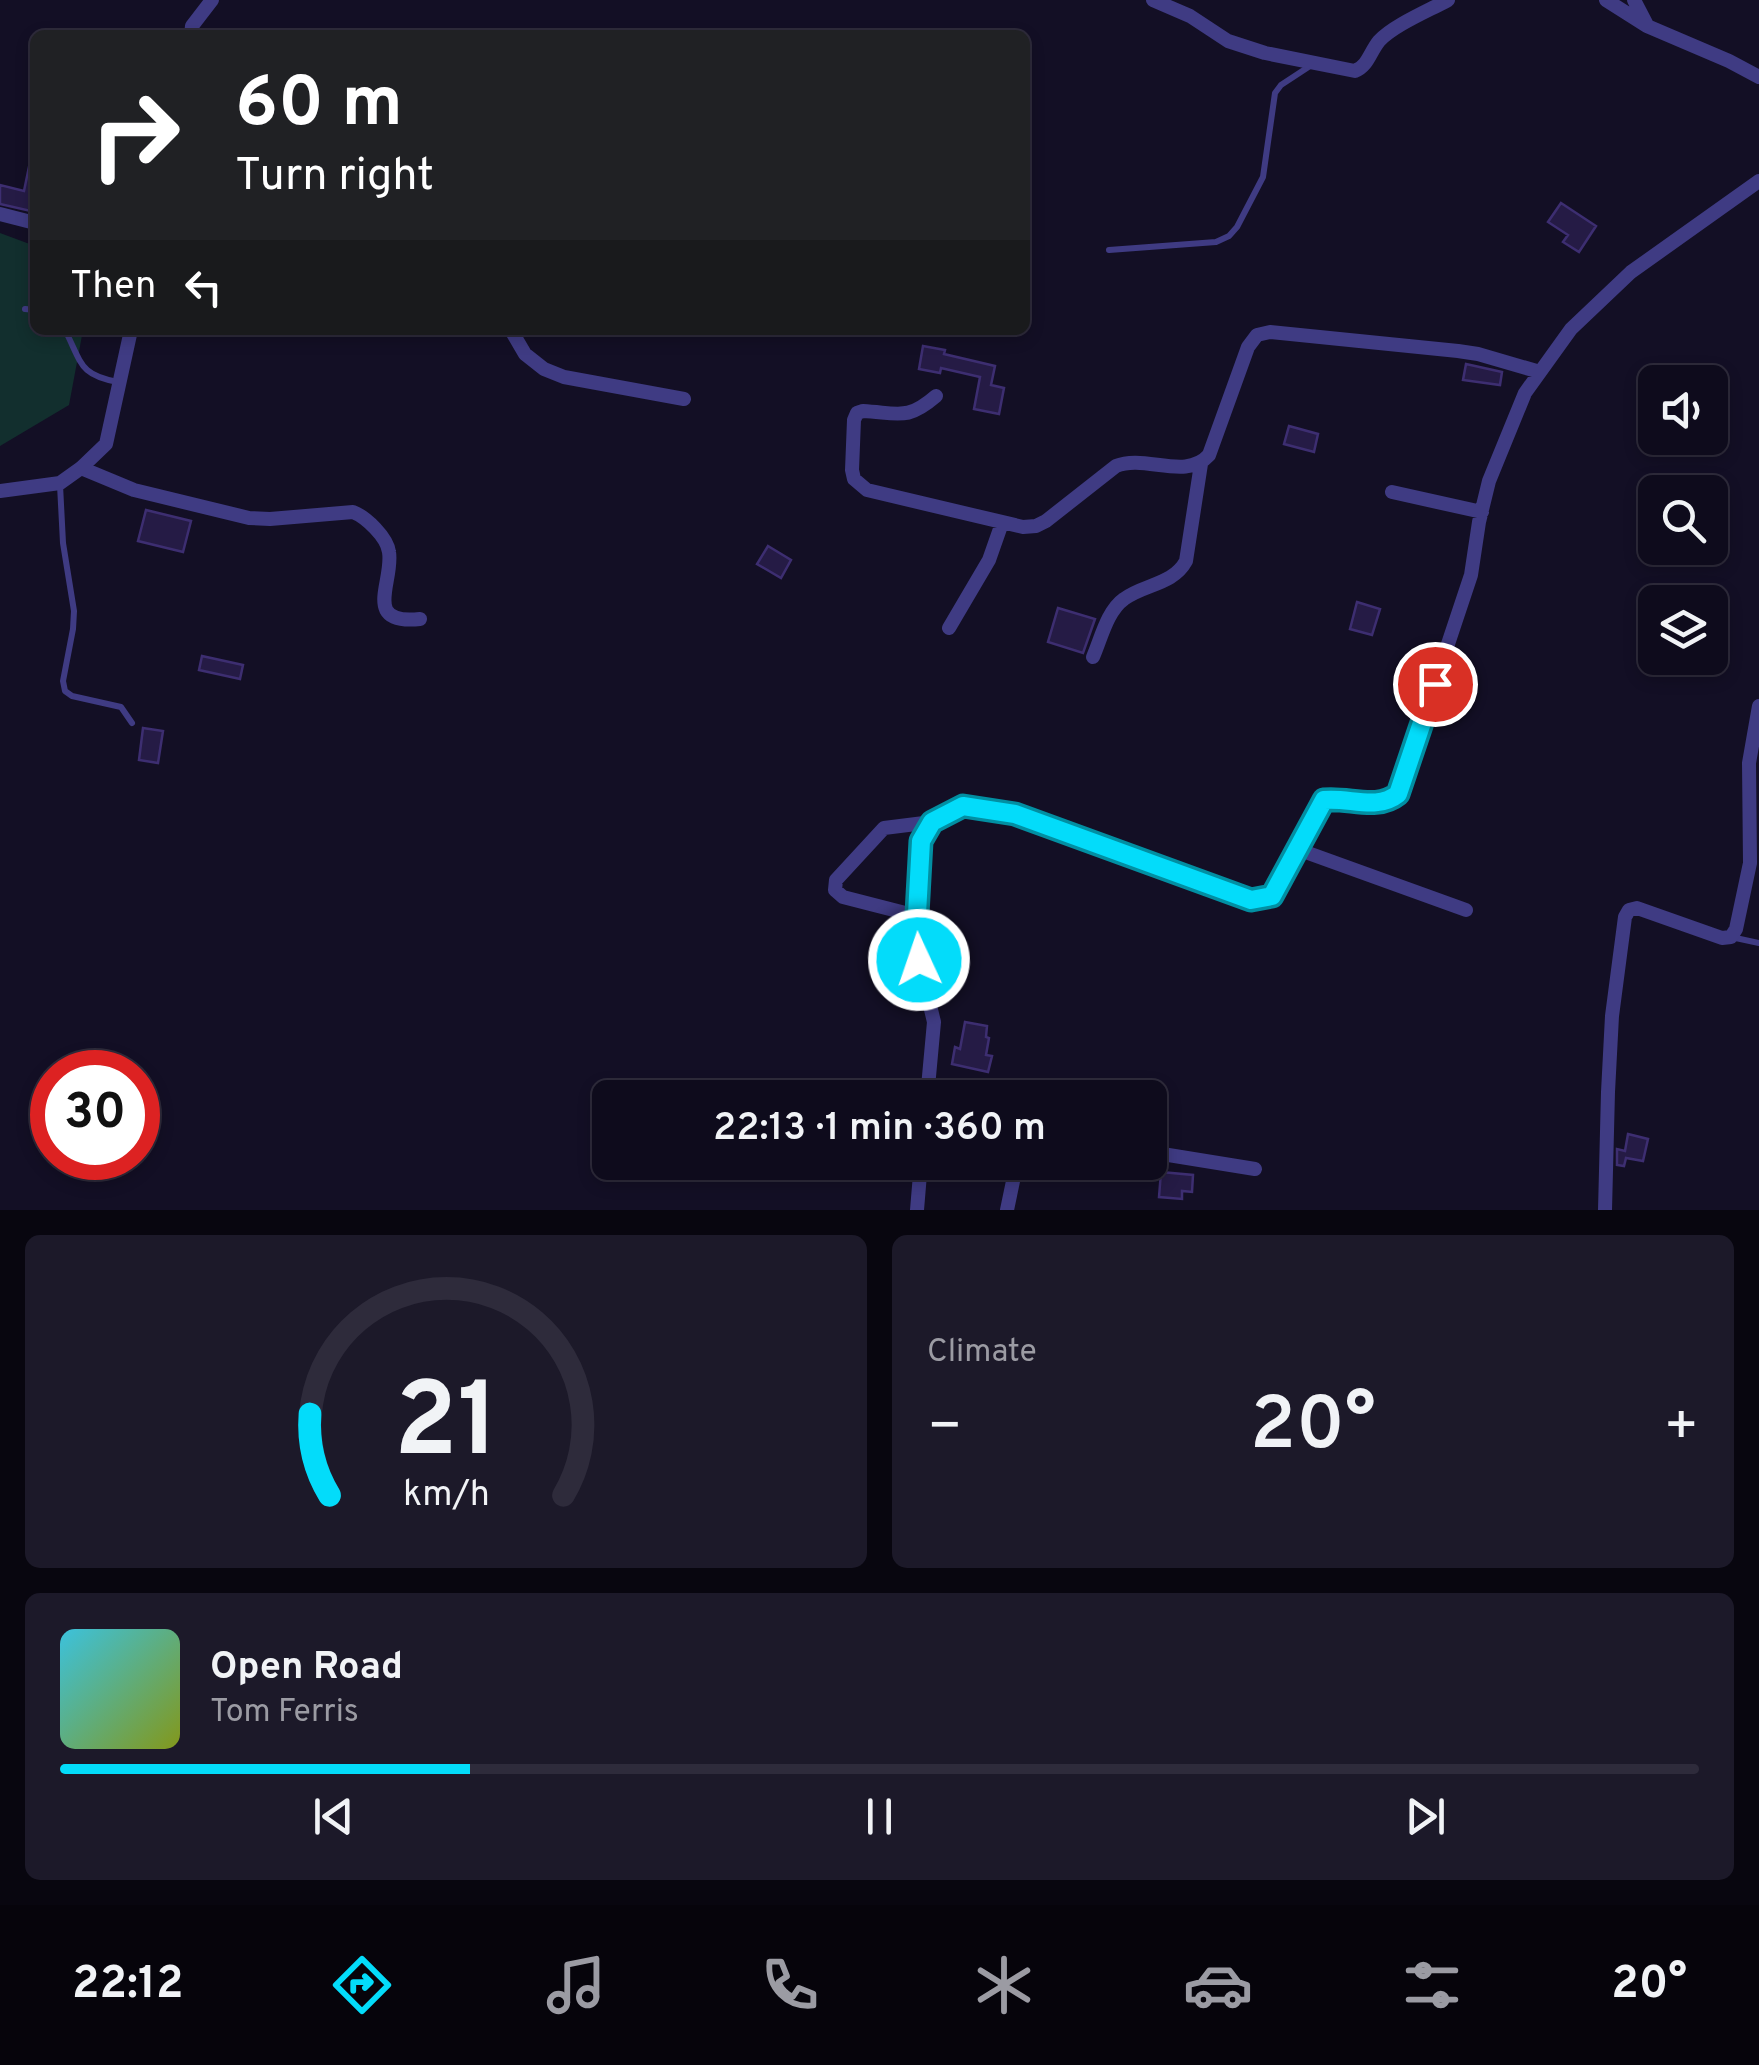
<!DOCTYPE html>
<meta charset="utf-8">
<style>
:root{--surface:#0e0b1c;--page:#1c1929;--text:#f1f3f6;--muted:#9b9ba3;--line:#2e2b3b;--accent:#03dcfa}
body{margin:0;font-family:Overpass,sans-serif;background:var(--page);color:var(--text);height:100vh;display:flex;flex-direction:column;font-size:38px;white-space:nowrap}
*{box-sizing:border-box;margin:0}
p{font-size:32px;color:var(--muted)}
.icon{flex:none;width:55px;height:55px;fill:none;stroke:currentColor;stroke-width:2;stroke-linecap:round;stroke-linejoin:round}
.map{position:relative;height:1210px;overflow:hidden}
.panel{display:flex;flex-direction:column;gap:25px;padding:25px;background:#08060f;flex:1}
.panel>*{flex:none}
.hud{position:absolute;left:30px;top:30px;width:1000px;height:305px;border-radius:15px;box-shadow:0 5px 15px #0003,0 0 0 2px var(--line);background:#202124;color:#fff;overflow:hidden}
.tools{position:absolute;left:1638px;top:365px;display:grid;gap:20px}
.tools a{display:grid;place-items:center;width:90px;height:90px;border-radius:15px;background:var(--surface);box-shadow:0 5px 15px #0003,0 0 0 2px var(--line);font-size:50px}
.speed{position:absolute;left:30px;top:1050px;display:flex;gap:20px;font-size:50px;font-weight:700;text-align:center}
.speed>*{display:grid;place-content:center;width:130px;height:130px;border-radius:50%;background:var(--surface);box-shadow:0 5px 15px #0003,0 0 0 2px var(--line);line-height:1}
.speed .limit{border:15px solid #d22;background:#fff;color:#111}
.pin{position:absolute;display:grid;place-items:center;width:85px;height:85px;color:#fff;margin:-42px;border:5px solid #fff;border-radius:50%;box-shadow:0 2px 10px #0007}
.me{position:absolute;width:110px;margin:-55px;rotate:357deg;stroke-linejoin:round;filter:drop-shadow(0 0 8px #0008)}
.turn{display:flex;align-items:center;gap:35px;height:210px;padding:0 40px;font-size:45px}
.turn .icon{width:130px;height:130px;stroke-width:2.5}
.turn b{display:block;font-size:70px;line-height:85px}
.then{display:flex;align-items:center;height:95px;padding:0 40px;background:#0003;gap:20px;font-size:38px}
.big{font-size:75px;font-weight:600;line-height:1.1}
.panel .tile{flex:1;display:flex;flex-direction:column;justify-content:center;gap:15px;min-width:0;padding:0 35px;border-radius:15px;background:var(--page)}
.panel .dial{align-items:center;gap:0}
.dial svg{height:260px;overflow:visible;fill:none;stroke:var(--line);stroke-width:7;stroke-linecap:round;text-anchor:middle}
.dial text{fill:var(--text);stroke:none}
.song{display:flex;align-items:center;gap:30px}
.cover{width:120px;height:120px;border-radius:15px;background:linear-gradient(135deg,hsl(190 70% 55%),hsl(70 70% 35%))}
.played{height:10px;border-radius:5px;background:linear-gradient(90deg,var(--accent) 25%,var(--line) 25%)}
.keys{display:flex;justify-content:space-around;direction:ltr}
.heat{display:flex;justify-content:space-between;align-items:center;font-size:55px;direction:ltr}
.panel .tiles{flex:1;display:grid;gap:25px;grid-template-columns:1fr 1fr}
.tile:last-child{grid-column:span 2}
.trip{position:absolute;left:592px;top:1080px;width:575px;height:100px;border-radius:15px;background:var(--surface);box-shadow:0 5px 15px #0003,0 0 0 2px var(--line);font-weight:600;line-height:100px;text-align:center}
.tabs{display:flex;height:160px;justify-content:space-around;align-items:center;background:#06040b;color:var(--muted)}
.tabs .icon{width:70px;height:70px}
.tabs .active{color:var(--accent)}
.tabs b{font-size:45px;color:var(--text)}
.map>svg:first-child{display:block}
</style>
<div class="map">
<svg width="1759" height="1210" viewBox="0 0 1759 1210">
<rect width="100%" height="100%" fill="#130f25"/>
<path fill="#122f2e" d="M0 233 35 246V330H83L69 405 0 446Z"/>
<path fill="#251b45" stroke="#3d2e71" stroke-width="2.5" d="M30 162 35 163V212L0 204V185L24 191Z
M1561 203 1596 226 1579 252 1563 242 1568 235 1548 222Z
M923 346 945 350 944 354 995 366 991 385 1004 388 999 414 974 409 980 377 941 368 940 373 919 369Z
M1466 364 1502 372 1500 385 1463 380Z
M1289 426 1318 434 1314 452 1284 444Z
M146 510 191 521 183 552 138 541Z
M768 546 791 560 781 578 757 564Z
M1357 602 1380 609 1372 635 1350 629Z
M1058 608 1095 619 1083 653 1048 642Z
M202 656 243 665 240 679 199 670Z
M143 728 163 731 158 763 139 760Z
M965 1022 987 1026 986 1037 989 1038 986 1055 992 1056 988 1072 952 1064 955 1047 960 1049Z
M1628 1134 1648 1139 1643 1161 1626 1158 1624 1166 1617 1165V1149L1625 1151Z
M1161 1172 1193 1175 1192 1192 1182 1191V1199L1159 1197Z"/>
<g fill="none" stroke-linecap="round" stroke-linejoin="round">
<path stroke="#3f3b83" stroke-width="6" d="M1109 250 1216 242 1229 236 1237 227 1263 177 1275 93 1281 85 1313 64
M25 309 35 310
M65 330C82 363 79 375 118 382
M60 485 63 543 74 611 73 629 63 681 65 691 72 696 121 707 132 723
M1731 937 1759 943"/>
<path stroke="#3f3b83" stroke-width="14" d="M1153 0 1190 16 1228 41 1265 53 1355 71C1368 66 1370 52 1379 41 1394 25 1428 11 1448 0
M1606 0 1647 26 1729 61 1759 77
M1634 0 1647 25
M191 35 192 26 212 0
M0 214 35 223
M511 330 525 354 544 369 564 377 684 399
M936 396C907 421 899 413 863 411L857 413 854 420 852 470 854 479 867 490 1023 527 1036 526 1046 521 1116 466C1145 454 1186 481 1209 455L1248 347 1257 335 1270 332 1458 351 1478 354 1540 372
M81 468 134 490 249 518 270 519 353 512C366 517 387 537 389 552 394 582 361 625 420 619
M0 491 60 483 81 468 106 444 131 330
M1392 492 1482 512
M949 628 989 560 1002 523
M1093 657C1101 639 1107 611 1124 599 1144 584 1173 585 1186 561L1201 464
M1297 849 1466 910
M917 916 843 897 835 890 836 880 884 828 932 822
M927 1098 934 1022 919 960 916 932 921 841 932 822 963 807 1015 815 1251 900 1272 896 1324 800C1349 797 1377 811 1398 794L1471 575 1479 522 1489 481 1525 393 1571 329 1631 272 1759 181
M1150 1152 1255 1169
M917 1210 921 1162
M1007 1210 1017 1162
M1605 1210 1608 1092 1612 1016 1625 917 1629 910 1637 908 1722 938 1731 937 1736 929 1750 863 1749 763 1759 706"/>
</g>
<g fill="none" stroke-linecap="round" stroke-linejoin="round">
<defs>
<path id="route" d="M919 960 916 932 921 841 932 822 963 806 1015 814 1251 900 1272 896 1324 800C1349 797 1377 811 1398 794L1435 684"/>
</defs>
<use href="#route" stroke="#028fa2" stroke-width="25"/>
<use href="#route" stroke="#03dcfa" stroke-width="18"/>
</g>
</svg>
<div class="tools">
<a><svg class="icon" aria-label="sound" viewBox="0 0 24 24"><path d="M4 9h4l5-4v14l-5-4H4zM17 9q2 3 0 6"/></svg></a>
<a><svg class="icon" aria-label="search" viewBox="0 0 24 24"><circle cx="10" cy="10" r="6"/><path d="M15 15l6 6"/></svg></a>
<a><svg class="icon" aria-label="layers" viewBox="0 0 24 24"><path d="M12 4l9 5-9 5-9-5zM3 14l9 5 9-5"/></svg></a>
</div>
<div class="speed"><div class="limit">30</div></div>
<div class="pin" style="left:1435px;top:684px;background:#d93025"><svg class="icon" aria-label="arrive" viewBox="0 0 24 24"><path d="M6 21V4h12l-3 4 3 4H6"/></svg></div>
<svg class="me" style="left:919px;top:960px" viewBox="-20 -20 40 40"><circle r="17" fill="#03dcfa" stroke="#fff" stroke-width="3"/><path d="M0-11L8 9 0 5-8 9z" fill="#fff"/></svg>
<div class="trip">22:13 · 1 min · 360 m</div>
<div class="hud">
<div class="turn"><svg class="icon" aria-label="right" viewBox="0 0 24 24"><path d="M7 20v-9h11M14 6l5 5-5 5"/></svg><div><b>60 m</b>Turn right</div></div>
<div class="then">Then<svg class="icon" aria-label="left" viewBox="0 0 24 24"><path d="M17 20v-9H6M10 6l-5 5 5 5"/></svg></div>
</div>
</div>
<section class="panel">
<div class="tiles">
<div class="tile dial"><svg viewBox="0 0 100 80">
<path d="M14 69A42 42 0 1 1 86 69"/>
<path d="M14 69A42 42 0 0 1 8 44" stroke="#03dcfa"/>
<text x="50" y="56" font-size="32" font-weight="700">21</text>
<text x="50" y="72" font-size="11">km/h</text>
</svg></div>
<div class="tile"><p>Climate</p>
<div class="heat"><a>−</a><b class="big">20°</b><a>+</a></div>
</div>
<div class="tile">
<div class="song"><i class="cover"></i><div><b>Open Road</b><p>Tom Ferris</p></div></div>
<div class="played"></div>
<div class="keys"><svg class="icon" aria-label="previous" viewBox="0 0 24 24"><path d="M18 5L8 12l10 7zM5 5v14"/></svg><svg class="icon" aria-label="pause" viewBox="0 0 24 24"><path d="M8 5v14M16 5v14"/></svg><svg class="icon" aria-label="next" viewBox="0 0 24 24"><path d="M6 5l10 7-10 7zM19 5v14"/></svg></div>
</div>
</div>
</section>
<nav class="tabs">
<b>22:12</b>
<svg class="icon active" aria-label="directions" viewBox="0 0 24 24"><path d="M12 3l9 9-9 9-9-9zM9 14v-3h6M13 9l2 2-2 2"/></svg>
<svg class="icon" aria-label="music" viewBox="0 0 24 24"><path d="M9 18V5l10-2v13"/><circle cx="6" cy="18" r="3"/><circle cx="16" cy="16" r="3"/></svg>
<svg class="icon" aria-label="phone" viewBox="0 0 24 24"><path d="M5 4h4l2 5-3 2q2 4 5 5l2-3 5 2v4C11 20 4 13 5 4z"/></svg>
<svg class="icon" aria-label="climate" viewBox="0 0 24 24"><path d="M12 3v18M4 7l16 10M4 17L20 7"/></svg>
<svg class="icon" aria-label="car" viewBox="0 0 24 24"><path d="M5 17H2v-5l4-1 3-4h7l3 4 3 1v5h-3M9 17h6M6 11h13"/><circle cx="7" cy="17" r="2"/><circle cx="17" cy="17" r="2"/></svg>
<svg class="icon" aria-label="filters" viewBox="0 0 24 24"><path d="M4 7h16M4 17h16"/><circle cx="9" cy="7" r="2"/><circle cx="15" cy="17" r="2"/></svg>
<b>20°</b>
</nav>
